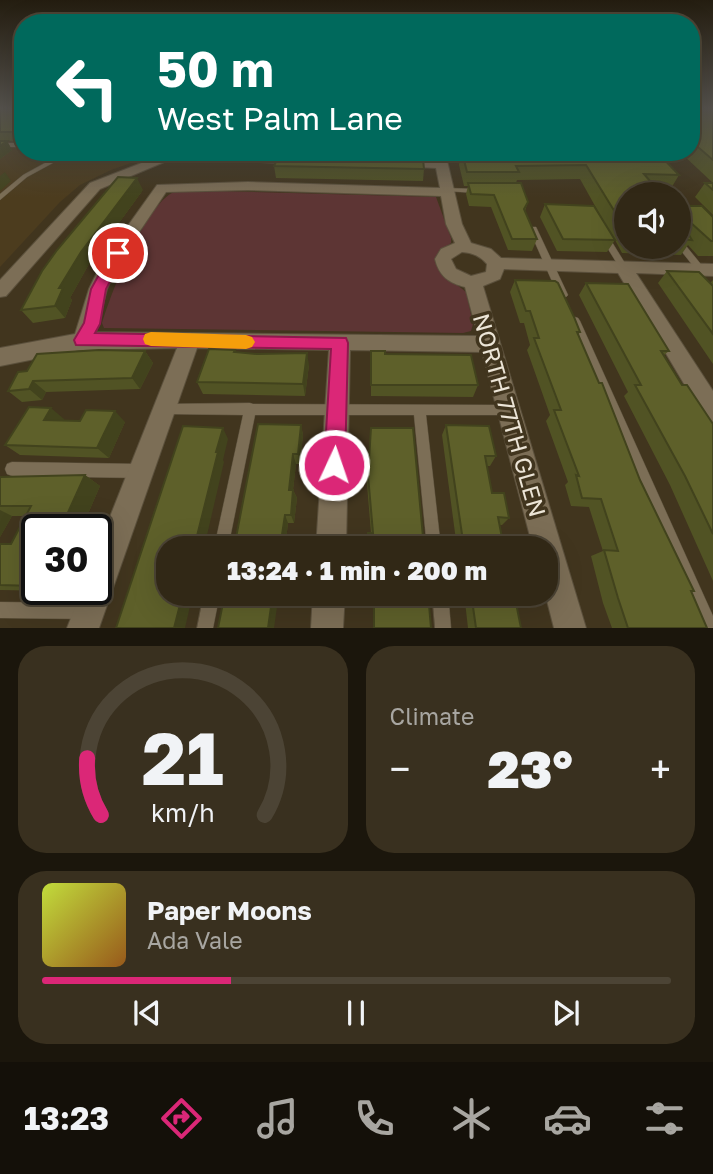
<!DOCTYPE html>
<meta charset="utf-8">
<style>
:root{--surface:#312816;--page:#39301f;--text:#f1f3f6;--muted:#a8a6a1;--line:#4c4435;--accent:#db2777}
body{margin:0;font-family:"Golos Text",sans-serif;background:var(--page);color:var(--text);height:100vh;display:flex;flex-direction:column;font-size:26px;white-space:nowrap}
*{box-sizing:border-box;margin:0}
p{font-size:23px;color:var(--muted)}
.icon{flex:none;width:38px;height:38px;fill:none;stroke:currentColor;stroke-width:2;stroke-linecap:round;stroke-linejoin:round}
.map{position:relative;height:628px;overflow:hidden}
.side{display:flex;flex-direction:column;gap:18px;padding:18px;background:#1b160c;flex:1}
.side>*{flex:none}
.top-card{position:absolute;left:14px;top:14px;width:686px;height:147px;border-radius:28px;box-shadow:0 7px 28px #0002,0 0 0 2px var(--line);background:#00695c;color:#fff;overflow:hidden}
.tools{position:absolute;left:614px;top:182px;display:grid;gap:14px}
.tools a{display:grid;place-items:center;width:77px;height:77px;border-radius:50%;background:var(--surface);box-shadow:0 7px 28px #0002,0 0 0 2px var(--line);font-size:35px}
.speed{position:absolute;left:21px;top:514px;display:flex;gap:14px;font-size:35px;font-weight:700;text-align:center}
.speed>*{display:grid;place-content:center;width:91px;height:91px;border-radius:50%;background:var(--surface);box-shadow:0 7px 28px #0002,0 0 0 2px var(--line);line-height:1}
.speed .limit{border:4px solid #111;border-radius:10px;background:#fff;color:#111}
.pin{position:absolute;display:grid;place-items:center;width:60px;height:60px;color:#fff;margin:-30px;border:4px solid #fff;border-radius:50%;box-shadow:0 2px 7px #0007}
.me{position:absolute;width:77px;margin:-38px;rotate:3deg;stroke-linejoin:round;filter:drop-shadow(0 0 5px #0008)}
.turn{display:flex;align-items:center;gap:24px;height:147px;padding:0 28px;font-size:32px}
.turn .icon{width:91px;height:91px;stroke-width:2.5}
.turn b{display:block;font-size:49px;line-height:60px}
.big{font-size:52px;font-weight:800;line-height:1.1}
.side .tile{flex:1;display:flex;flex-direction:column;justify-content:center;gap:10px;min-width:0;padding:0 24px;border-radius:28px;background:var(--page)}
.side .dial{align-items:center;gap:0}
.dial svg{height:182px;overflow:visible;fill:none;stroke:var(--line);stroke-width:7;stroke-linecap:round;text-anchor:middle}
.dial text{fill:var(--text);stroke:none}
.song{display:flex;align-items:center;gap:21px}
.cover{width:84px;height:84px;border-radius:10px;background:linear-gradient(135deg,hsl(70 70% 55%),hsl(30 70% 35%))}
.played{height:7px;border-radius:4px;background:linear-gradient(90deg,var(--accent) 30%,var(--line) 30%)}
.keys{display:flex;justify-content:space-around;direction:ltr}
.heat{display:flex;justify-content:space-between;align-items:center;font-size:38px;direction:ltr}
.side .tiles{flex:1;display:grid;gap:18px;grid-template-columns:1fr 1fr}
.tile:last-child{grid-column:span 2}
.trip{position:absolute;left:156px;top:536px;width:402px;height:70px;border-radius:28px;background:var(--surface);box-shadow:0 7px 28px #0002,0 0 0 2px var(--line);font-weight:800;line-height:70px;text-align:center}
.dock{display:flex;height:112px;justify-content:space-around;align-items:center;background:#141009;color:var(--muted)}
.dock .icon{width:49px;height:49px}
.dock .on{color:var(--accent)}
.dock b{font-size:32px;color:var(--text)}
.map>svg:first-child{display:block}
</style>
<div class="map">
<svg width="713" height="628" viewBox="0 0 713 628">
<rect width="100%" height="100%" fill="#41351e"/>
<path fill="#4c3c1e" d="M0 109H23V152H162L111 170 80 185 60 202 0 267Z"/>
<path fill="#5d3534" d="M179 190 436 197 451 238V243L441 251 443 274 466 292 473 324 471 331 463 333 104 328 102 323C111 293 147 197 179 190Z"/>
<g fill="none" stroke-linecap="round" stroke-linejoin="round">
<defs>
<path id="service" d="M0 143H23V147H0Z
M65 152H73L27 177 0 200V194L23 175Z
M441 159H472L475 161 472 163 439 162V160Z
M446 188 477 189 480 191 477 193 444 191 443 190Z
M530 227H536L537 229 568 295 566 297 563 298 558 295 529 229Z
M601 234H607L628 268 627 270H621L600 236Z
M679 240 682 241 704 268 705 270 704 272H698L678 247H679Z
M575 317 578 318 580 321 713 616V628H702L570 321 572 318Z
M250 403 253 404 507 405 511 406 513 410 511 414 507 415H426L441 548H427L414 415H255L228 548H214L243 415 165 414 161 413 159 409 161 405 165 404Z
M12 462 142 464 147 466 149 471 147 476 142 478 12 476 7 474 5 469 7 464Z
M204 593H220L213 628H197Z
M432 593H448L451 628H435Z
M0 602 86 603 92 605 94 611 92 617 86 619 0 618Z"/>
<path id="minor" d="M170 152H188L100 189 6 296 0 297V280L90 183Z
M433 152H445L462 224 471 243 491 249 501 258 713 264V276L636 273 713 391V422L705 419 618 273 504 269 500 279 483 286 586 628H554L545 593 546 548H533L482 352 350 350 346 548H316L329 350 197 348 99 628H67L82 590H96V552L177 348 80 350 0 366V348L75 334 89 289 102 262 157 185 248 182 440 188 436 168 397 166 391 162 397 158 434 160ZM248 190 441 196 446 224 455 243 441 249 435 259C439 276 449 283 465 287L478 336 96 332 107 289 119 262 166 192ZM462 252C473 253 480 256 487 264L486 272 471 276 456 269 451 259Z
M263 155 300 156 306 160 300 164 259 162 257 159Z
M313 593H345L343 628H311Z"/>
</defs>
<use href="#service" stroke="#5b503c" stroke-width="1"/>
<use href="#minor" stroke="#5b503c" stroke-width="2"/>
<use href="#service" fill="#7c6e56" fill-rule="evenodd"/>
<use href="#minor" fill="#7c6e56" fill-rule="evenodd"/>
</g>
<path fill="#515324" d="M0 109H23V141H7L12 150 0 159Z
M691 109H713V183L682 154H658L679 175 670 190 656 189 626 194V247H679V206L713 217V256H698L688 245 681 255 622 253 615 240 607 252 557 251 540 217 545 204 609 231 580 179 517 180 516 183 528 202 525 211 537 239 532 251 508 250 491 207 469 206 466 194 468 186H464L459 165 460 157H456L455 152H691Z
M316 152H420V157L316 154Z
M274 166 424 169 423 181 276 178Z
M705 183H713V215L695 197Z
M143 190 89 264 70 298 72 300 65 318 33 323 21 310Z
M667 271 710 283 713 280V364L658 283Z
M515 280 580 332 578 335 640 480 707 628H612L603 603 591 556 603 551 589 507 571 506 565 485 568 482 546 421 550 415 527 350 530 345 524 323H520L510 292Z
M586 283 669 351 664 355 682 385 713 424V581L670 485 624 396 628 392 579 295Z
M235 350 236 352 257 354 309 365 305 396 203 394 197 382Z
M145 351 153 363 140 389 46 392 42 400 22 402 8 391 27 371Z
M371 351 385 354 478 385 473 397 371 396Z
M64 419 63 420 125 422 109 458 20 455 5 445Z
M301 425 303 435 300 464H296L293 490 297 498 294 523H288L285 548H234Z
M446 425 496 456 490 466H487L492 493 509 518 502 525H499L504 548H457L442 435Z
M371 428 424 548H367L368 533H371L367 484Z
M85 475 100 486 81 530H37V590H55V591L0 590V544H11L26 516H12L0 537V477Z
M464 593H526L518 597H515L521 628H468Z"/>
<path fill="#42431d" d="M23 129V139L18 132Z
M7 141 12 150 0 159V146Z
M5 172 11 181 0 191V176Z
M137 178 143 190 89 264 70 298 72 300 65 318 55 306 59 288 81 252Z
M145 351 153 363 140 389 132 378Z
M307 353 309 365 305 396 303 384Z
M33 381 46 392 42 400 29 389Z
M51 408 64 419 58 430 44 420Z
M115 411 125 422 109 458 97 448Z
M301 425 303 435 300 464 298 454Z
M223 428 228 439 223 460 224 462 204 548H194L216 452Z
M293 454 296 464 292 498 289 490Z
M85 475 100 486 81 530H60Z
M293 490 297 498 294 523 291 515Z
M0 510 12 516 0 537Z
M285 515 288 523 285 548H280Z
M183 593H193L185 628H174Z
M273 593H279L274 628H268Z"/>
<path fill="#5e602a" stroke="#42431d" stroke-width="2" d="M0 109H23V129L18 132H0Z
M691 109H713V160L691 141Z
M0 141H7L0 146Z
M462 152H657L679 175 644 174 661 194H626V230L586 165 516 166 519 172H467Z
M279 155 423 159 424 169 274 166Z
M118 177 137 178 81 252 59 288H63L55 306 21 310 42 271 57 250Z
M468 183H521L528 202 524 209 537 239H512L494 195 471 194Z
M705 183H713V190Z
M545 204 594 206 615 240 563 239Z
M679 206H702L713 217V241H711L691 223 687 232 692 240 679 239Z
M667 271 699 272 713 286V334Z
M515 280 555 281 558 283 574 317 580 332H577L599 383H602L640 480 694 591H691L707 628H628L618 598 604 550 618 551 601 499 582 498 576 475 579 476 554 410H561L534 338H539L530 311H526Z
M586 283 628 284 669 351H661L682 385H687L713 424V534L685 476 635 385H641Z
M209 349 235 350 234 352 257 354 307 353 303 384 197 382Z
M99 350 145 351 132 378 33 381 29 389 8 391 18 372 27 371 37 354Z
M371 351H385V354L471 355 478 385H371Z
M29 407 51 408 44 420 80 421 86 410 115 411 97 448 5 445Z
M258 424 301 425 298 454H293L289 490H293L291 515H285L280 548H234Z
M446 425 489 426 496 456H485L492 493H504L509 518 498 517 504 548H464Z
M183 426 223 428 216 452H218L194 548H168V593H183L174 628H116Z
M371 428H413L424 548H368V533H373L368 475Z
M85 475 60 530H37V579L34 586 0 585V544H11L31 506H0V477Z
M225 593H273L268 628H218Z
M374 593H428L431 628H374Z
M471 593H514L521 628H476Z"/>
<linearGradient id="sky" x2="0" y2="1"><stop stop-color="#241d10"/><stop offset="0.55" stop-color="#54514c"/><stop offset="1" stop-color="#54514c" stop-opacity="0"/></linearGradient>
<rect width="713" height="197" fill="url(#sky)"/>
<path fill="#db2777" stroke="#8e194d" stroke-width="2" d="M118 248 125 253 106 289 100 324 95 333 346 338 348 343 345 465 342 472 334 475 327 472 324 465 331 349 76 345 74 340 84 323 91 289 113 249Z"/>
<path fill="#f59e0b" d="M151 332 246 335 252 337 255 342 252 347 246 349 151 346 145 344 143 339 145 334Z"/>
<g text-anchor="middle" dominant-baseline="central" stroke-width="7" stroke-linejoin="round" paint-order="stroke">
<g font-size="23" fill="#ece5d7" stroke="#41351e">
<text transform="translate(510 415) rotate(74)">NORTH 77TH GLEN</text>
</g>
</g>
</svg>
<div class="tools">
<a><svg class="icon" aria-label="sound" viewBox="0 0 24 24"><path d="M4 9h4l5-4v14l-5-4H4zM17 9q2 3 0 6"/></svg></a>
</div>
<div class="speed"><div class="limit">30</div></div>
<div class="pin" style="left:118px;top:253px;background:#d93025"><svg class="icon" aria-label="arrive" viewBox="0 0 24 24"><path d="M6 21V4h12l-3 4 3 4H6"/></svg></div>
<svg class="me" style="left:334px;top:465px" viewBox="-20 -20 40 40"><circle r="17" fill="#db2777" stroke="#fff" stroke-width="3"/><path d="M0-11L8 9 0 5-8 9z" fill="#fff"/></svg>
<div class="trip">13:24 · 1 min · 200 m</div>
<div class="top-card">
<div class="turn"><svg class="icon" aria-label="left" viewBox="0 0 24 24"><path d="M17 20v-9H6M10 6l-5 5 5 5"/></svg><div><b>50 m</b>West Palm Lane</div></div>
</div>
</div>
<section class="side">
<div class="tiles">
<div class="tile dial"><svg viewBox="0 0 100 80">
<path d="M14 69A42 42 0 1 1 86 69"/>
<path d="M14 69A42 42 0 0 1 8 44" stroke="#db2777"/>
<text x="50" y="56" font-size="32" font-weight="700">21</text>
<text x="50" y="72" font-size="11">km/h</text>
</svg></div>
<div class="tile"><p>Climate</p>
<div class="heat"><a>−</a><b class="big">23°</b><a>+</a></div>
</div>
<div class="tile">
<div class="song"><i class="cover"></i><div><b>Paper Moons</b><p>Ada Vale</p></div></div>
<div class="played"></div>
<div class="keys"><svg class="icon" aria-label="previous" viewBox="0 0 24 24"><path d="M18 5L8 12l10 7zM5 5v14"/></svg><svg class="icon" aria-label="pause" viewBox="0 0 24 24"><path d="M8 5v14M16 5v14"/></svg><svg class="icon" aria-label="next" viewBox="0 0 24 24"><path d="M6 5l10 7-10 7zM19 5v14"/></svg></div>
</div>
</div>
</section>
<nav class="dock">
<b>13:23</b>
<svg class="icon on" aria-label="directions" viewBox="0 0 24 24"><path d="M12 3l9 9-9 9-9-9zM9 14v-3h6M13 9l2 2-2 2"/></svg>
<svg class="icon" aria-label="music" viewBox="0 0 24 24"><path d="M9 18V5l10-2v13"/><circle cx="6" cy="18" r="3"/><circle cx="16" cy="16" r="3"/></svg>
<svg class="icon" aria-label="phone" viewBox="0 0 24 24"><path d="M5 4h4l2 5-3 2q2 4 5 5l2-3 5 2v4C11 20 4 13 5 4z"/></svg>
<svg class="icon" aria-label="climate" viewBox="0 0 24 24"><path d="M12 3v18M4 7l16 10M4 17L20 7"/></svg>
<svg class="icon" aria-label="car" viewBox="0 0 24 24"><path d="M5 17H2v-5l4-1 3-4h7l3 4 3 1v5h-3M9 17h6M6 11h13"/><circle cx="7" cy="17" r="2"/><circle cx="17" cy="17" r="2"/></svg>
<svg class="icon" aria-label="filters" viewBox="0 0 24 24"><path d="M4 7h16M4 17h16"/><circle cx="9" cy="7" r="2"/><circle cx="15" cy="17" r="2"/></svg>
</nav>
